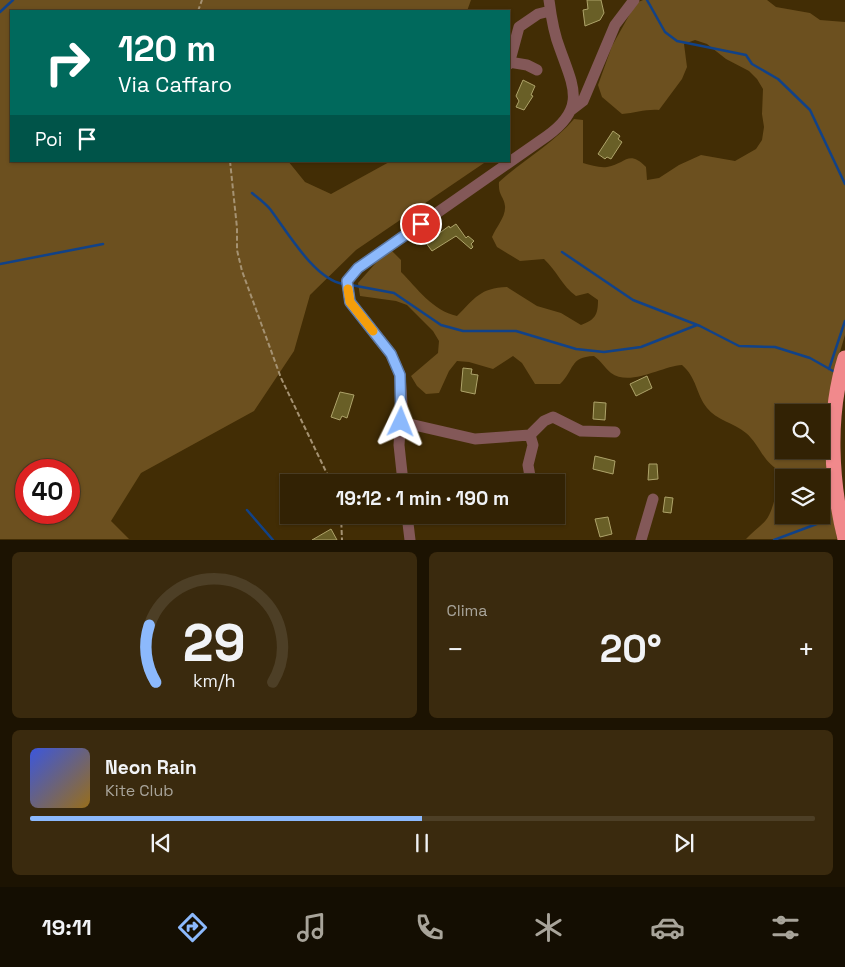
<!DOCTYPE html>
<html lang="it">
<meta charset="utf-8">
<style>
:root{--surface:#322204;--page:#3a2a0e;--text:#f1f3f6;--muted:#a8a49a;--line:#4d3f26;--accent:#8cb9fc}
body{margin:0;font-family:"Space Grotesk",sans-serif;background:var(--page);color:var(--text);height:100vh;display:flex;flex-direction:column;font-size:19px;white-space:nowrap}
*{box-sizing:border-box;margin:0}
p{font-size:16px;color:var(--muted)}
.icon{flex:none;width:28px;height:28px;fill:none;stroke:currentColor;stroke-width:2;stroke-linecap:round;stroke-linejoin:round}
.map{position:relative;height:540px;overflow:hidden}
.panel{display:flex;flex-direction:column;gap:12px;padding:12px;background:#1c1302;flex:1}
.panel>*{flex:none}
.top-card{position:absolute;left:10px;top:10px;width:500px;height:152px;border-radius:0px;box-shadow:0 1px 4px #0004,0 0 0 1px var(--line);background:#00695c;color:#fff;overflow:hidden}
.controls{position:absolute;left:775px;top:404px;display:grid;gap:10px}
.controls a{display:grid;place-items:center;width:55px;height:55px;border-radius:0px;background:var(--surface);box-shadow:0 1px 4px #0004,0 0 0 1px var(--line);font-size:25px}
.speed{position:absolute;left:15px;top:459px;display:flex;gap:10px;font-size:25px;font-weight:700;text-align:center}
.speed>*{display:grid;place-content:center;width:65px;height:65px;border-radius:50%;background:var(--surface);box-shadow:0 1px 4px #0004,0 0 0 1px var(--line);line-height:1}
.speed .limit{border:8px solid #d22;background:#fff;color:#111}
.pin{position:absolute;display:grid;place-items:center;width:42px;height:42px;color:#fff;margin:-21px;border:2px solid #fff;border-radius:50%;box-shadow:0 1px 5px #0007}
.me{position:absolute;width:55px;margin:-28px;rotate:2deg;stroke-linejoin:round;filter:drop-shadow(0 0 4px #0008)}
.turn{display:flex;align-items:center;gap:18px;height:105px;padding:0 25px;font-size:22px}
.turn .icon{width:65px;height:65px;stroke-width:2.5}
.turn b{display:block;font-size:35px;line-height:42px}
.then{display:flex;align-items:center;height:48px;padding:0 25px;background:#0003;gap:10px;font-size:19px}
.big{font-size:38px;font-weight:600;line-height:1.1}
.panel .tile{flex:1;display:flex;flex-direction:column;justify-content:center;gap:8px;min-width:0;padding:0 18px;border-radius:8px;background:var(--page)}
.panel .dial{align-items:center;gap:0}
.dial svg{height:130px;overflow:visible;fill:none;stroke:var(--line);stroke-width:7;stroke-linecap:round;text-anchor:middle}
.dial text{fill:var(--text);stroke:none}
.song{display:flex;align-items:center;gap:15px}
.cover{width:60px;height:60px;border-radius:8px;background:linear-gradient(135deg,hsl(230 70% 55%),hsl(40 70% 35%))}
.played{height:5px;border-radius:2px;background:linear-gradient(90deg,var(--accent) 50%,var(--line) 50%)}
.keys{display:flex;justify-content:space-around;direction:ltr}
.heat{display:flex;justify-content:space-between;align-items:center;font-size:28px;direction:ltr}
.panel .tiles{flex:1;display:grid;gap:12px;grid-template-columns:1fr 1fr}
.tile:last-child{grid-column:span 2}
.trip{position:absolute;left:280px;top:474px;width:285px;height:50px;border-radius:0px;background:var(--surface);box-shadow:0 1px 4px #0004,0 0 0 1px var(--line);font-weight:600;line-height:50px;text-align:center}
.dock{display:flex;height:80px;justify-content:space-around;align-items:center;background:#140e02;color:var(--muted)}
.dock .icon{width:35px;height:35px}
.dock .current{color:var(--accent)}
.dock b{font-size:22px;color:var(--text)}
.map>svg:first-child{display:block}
</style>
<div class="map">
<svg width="845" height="540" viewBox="0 0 845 540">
<rect width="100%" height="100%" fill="#422d05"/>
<path fill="#6c501f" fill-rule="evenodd" d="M0 0H471L467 11H11V161H288L305 182 331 194 391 161H487L356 250 310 295 294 351 254 411 141 473 111 521 129 539H0ZM26 470H69V512H26Z
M643 0H767L776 7 810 13 820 20 845 22V335L836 365 829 488 837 539H746C752 532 760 527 766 520 775 508 778 484 778 470 762 460 759 444 746 433 734 423 716 420 707 408 696 394 697 378 682 365 662 366 630 387 611 373 605 368 601 361 594 356 569 357 575 370 560 384H535L522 363 513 356 493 369 469 362 457 361 449 371 439 393 426 394 417 386 411 376 438 353 439 341 433 331 407 305 396 301 360 296 358 283 381 257 392 251 401 260V272C417 288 433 311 457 316 475 298 480 288 507 287L537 306 561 313 581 325C595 320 598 315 598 300L588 293 576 296C562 286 557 271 544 259L520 261 497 247 492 237C496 227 506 217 505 206 504 196 498 196 499 182 523 160 553 144 574 119L583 120V163C591 165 599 168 607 167 626 164 628 149 646 167L647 180 659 178 679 165 701 155 735 161 756 149 762 140 764 127 762 114 763 89 757 79 749 71 726 59 707 44 695 40 684 44 687 67 682 79 659 110C646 109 635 113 622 114L602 97 598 85 612 46 636 3ZM784 412H821V450H784ZM784 478H821V515H784Z"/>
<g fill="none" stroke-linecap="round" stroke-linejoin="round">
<path stroke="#114288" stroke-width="2.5" d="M647 0 665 32 677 41 746 55 752 64 778 79 810 110 845 184
M0 12 13 0
M252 193C258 198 265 203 270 209 287 231 314 279 343 284
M562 252 633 300 700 326 739 346 775 347 810 358 833 371
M0 264 103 244
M351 285 394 293 441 325 463 331H516L576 349 604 352 641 347 697 325
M829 369 845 321
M247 510 273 540
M774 540 830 519"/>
</g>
<path fill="#695f27" stroke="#aea36a" d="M587 0H601L604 13 600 20 585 26 583 10 588 9Z
M523 80 535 86 531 95 533 96 524 110 516 107 519 101 516 96Z
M613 131 620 136 618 139 622 142 611 159 607 157 605 159 598 154Z
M456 224 466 238 468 236 474 241 471 244 473 247 471 249 456 236 432 251 426 243 449 226 450 228Z
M463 368 472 369 471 374 478 375 475 394 461 391Z
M647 376 652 388 636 396 630 384Z
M340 392 354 395 347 418 342 416 340 420 331 417Z
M594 402 606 403 605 420 593 419Z
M595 456 615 461 613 474 593 469Z
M649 464H657L658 479 648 480Z
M665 497 673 498 671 513 663 512Z
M608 517 612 534 600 537 595 519Z
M331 529 337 540H312Z"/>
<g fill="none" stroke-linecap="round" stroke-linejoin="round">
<path stroke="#a59272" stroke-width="2" stroke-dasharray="5 2.5" stroke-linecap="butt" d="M198 11 202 0
M230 161 237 228V250L242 271 281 378 331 482
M341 515 342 540"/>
<path stroke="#835858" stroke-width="11" d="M509 62 527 65 537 70
M509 64 519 27 538 14 550 11
M570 111 583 101 615 25 634 0
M401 422 475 439 530 435 533 445 528 465 531 482
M530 435 544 421 553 417 581 431 615 432
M403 482 399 445 402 403 400 375 391 354 350 302 347 281 358 268 547 136C586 108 574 88 560 49 554 34 551 16 549 0
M407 515 410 540
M641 540 653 499"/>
<path stroke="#f1898c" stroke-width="15" d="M845 358C827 416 831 482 845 539"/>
</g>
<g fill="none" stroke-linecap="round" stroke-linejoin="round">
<defs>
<path id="route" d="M401 422 400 375 391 354 350 302 347 281 358 268 421 224"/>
</defs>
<use href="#route" stroke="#5b78a4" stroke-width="12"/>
<use href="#route" stroke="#8cb9fc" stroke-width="9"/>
<path stroke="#f59e0b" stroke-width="9" d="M348 289 350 302 373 331"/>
</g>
</svg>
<div class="controls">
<a><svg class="icon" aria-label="search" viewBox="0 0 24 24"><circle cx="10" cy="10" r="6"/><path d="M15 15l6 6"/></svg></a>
<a><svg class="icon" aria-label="layers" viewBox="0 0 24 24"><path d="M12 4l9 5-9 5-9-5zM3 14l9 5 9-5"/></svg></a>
</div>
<div class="speed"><div class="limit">40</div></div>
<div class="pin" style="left:421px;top:224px;background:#d93025"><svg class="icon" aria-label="arrive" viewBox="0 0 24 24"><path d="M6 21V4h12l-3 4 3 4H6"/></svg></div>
<svg class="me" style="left:401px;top:422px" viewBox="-20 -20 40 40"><path d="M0-17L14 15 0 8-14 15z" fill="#8cb9fc" stroke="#fff" stroke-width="4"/></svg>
<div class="trip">19:12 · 1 min · 190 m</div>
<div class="top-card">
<div class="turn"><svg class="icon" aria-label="right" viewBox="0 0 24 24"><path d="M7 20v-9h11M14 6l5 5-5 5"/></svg><div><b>120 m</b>Via Caffaro</div></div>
<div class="then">Poi<svg class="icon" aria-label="arrive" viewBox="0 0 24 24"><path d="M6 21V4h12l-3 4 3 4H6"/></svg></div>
</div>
</div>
<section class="panel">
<div class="tiles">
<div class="tile dial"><svg viewBox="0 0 100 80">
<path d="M14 69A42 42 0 1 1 86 69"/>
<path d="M14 69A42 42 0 0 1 10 34" stroke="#8cb9fc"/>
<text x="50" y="56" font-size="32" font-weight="700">29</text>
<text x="50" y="72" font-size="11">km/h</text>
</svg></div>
<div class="tile"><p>Clima</p>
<div class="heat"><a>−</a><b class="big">20°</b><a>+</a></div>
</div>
<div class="tile">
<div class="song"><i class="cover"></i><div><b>Neon Rain</b><p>Kite Club</p></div></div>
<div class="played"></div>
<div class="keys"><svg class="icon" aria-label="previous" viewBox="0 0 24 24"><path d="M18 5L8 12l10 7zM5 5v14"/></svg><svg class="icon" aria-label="pause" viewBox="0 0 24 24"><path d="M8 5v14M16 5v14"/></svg><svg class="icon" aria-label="next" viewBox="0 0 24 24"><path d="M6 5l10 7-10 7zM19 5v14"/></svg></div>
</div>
</div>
</section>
<nav class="dock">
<b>19:11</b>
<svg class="icon current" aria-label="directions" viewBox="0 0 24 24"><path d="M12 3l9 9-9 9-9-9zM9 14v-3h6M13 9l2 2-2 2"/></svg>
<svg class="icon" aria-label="music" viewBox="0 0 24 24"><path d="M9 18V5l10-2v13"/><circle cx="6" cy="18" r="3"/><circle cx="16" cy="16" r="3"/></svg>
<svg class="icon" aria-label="phone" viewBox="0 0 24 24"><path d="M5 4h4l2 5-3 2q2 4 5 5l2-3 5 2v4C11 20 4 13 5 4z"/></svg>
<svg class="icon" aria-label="climate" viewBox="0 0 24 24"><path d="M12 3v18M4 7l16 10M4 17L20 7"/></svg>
<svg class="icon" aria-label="car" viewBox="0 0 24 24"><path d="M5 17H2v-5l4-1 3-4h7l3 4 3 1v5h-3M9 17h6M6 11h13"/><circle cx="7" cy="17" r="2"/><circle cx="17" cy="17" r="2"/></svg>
<svg class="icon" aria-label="filters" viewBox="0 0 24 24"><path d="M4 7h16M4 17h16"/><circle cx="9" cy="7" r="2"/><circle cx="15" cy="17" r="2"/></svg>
</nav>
